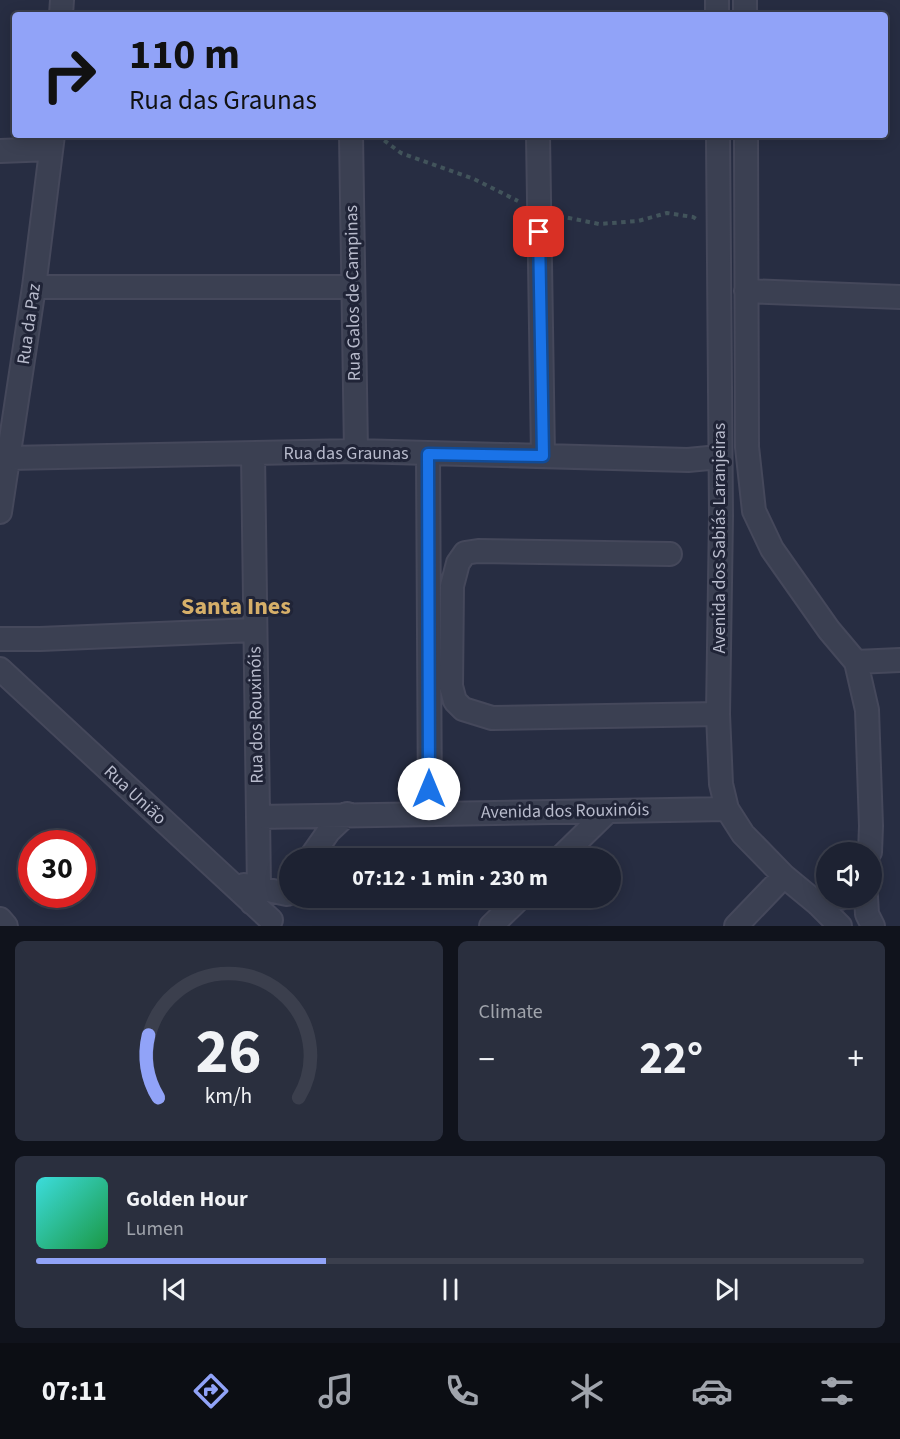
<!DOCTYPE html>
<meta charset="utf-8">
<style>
:root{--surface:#1d2232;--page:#2a2f3e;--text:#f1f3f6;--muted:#a0a4ac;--line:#3b3f4d;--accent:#91a3f8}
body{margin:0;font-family:"Source Sans 3",sans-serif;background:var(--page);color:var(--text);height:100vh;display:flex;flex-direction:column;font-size:22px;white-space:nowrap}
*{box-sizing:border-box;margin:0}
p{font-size:20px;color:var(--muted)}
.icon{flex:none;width:33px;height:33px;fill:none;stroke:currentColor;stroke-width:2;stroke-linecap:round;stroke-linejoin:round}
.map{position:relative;height:926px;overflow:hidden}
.panel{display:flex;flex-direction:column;gap:15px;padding:15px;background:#10131c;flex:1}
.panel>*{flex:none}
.hud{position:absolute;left:12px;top:12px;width:876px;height:126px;border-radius:6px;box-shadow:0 3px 15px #0003,0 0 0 2px var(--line);background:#91a3f8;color:#111;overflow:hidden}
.tools{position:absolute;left:816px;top:842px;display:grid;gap:12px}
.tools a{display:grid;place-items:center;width:66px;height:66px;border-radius:50%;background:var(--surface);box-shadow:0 3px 15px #0003,0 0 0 2px var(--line);font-size:30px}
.speed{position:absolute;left:18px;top:830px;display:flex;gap:12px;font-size:30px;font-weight:700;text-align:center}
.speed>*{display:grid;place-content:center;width:78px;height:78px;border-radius:50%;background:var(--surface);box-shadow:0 3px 15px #0003,0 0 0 2px var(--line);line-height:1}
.speed .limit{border:9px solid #d22;background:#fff;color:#111}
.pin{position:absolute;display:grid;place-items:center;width:51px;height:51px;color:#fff;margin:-26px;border-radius:12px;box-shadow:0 3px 9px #0006}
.me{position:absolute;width:66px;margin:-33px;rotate:0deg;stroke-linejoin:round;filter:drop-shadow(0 0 4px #0008)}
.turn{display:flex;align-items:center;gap:21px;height:126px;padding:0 18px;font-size:27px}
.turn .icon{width:78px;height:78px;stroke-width:2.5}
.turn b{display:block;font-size:42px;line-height:51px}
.big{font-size:45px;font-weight:700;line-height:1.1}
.panel .widget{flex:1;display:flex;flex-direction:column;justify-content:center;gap:9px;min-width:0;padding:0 21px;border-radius:9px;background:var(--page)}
.panel .dial{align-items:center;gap:0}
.dial svg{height:156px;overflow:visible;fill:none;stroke:var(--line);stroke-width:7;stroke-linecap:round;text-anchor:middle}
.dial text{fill:var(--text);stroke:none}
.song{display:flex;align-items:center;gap:18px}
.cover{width:72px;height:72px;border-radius:9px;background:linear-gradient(135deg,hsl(180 70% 55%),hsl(140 70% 35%))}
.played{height:6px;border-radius:3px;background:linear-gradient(90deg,var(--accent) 35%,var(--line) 35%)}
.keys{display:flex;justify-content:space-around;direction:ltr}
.heat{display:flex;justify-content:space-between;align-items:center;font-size:33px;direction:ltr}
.panel .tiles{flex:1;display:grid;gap:15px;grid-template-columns:1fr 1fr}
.widget:last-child{grid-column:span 2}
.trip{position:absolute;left:279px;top:848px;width:342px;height:60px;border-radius:30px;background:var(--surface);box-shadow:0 3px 15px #0003,0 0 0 2px var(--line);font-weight:700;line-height:60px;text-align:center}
.tab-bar{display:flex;height:96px;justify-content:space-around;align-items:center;background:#0c0e14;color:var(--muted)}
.tab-bar .icon{width:42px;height:42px}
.tab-bar .selected{color:var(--accent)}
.tab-bar b{font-size:27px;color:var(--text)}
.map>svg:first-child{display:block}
</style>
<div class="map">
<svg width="900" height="926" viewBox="0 0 900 926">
<rect width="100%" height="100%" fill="#272d42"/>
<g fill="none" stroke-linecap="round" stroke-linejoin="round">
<defs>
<path id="minor" d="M61 15 62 0
M717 15V0
M745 15V0
M351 135 356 451
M538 135 543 456
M718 135 721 516 718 714 721 784 727 809 743 834 784 876 818 904 840 926
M746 135 747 447 754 511 772 549 829 630 856 662 867 710 871 826 870 852
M0 151 51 149
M34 287H353
M746 291 900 297
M428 454 430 813
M9 458 356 451 688 460 719 457
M0 512 34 287 53 135
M670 554 478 551 465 553 458 563 452 586 451 686 455 701 463 709 492 718 718 714
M0 639H40L254 630
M856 662 900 660
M0 669 271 920
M258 817 727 809
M310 858 329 831 347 814
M560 858 607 812
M244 885 287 894
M866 897 867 914 873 926
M252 903 259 888 253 454
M818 904 844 897
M0 919 6 926
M491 926 521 897
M736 926 784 876"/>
</defs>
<use href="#minor" stroke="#45485b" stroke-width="26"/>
<path stroke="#42545b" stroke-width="4" stroke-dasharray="4.5 4.5" stroke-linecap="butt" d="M377 135 401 153 474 179 518 201
M559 216 599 224 638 221 667 213 693 217 698 220"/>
<use href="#minor" stroke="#3b4052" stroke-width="22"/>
</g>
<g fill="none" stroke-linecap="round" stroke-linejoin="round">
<defs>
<path id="route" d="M429 789 428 454 543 456 539 232"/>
</defs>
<use href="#route" stroke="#114b97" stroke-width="15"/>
<use href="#route" stroke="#1a73e8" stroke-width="10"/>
</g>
<g text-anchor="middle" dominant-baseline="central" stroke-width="6" stroke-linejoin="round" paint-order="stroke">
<g font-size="18" fill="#b8bbcc" stroke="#202437">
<text transform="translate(353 293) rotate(-91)">Rua Galos de Campinas</text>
<text transform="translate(29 324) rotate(-82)">Rua da Paz</text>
<text x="346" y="453">Rua das Graunas</text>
<text transform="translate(719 538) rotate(-90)">Avenida dos Sabiás Laranjeiras</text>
<text transform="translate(256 715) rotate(-91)">Rua dos Rouxinóis</text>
<text transform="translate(135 795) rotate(43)">Rua União</text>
<text transform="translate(565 811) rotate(-1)">Avenida dos Rouxinóis</text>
</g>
<g font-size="24" font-weight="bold" fill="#d6af69" stroke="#202437">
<text x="236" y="606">Santa Ines</text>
</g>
</g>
</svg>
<div class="tools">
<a><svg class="icon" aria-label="sound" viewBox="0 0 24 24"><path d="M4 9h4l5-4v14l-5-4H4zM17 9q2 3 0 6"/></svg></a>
</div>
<div class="speed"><div class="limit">30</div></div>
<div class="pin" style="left:539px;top:232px;background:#d93025"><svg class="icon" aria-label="arrive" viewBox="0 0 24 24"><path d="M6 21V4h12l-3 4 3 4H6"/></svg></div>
<svg class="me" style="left:429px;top:789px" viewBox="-20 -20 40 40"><circle r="19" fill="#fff"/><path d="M0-13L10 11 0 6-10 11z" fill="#1a73e8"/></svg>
<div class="trip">07:12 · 1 min · 230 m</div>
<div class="hud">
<div class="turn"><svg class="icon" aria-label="right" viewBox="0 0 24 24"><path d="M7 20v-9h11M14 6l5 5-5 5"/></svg><div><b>110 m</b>Rua das Graunas</div></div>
</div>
</div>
<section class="panel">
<div class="tiles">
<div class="widget dial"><svg viewBox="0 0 100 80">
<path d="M14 69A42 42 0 1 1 86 69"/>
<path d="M14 69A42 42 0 0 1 9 37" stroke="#91a3f8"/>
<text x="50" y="56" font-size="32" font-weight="700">26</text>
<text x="50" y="72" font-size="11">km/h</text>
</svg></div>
<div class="widget"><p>Climate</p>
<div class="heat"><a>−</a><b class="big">22°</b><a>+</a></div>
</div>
<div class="widget">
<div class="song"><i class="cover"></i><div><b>Golden Hour</b><p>Lumen</p></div></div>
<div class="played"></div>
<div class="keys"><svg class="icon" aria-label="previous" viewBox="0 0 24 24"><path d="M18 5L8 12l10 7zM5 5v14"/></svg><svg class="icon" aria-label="pause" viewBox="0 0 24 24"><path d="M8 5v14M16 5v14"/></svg><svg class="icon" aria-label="next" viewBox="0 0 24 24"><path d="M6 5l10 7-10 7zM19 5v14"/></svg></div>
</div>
</div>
</section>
<nav class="tab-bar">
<b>07:11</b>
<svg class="icon selected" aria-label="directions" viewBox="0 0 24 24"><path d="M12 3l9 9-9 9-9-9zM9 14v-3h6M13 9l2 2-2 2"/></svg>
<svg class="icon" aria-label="music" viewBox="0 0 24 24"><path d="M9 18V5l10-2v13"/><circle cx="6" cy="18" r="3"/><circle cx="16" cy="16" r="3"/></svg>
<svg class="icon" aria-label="phone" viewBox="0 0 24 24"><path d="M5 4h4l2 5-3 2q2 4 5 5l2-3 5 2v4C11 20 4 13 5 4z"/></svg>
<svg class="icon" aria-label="climate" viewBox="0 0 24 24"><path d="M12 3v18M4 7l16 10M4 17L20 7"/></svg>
<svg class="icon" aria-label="car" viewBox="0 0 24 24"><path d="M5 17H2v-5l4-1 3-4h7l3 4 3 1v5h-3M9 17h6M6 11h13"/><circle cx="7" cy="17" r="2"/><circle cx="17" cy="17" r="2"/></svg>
<svg class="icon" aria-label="filters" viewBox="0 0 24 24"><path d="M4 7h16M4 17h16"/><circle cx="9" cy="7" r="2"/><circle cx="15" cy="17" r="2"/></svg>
</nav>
